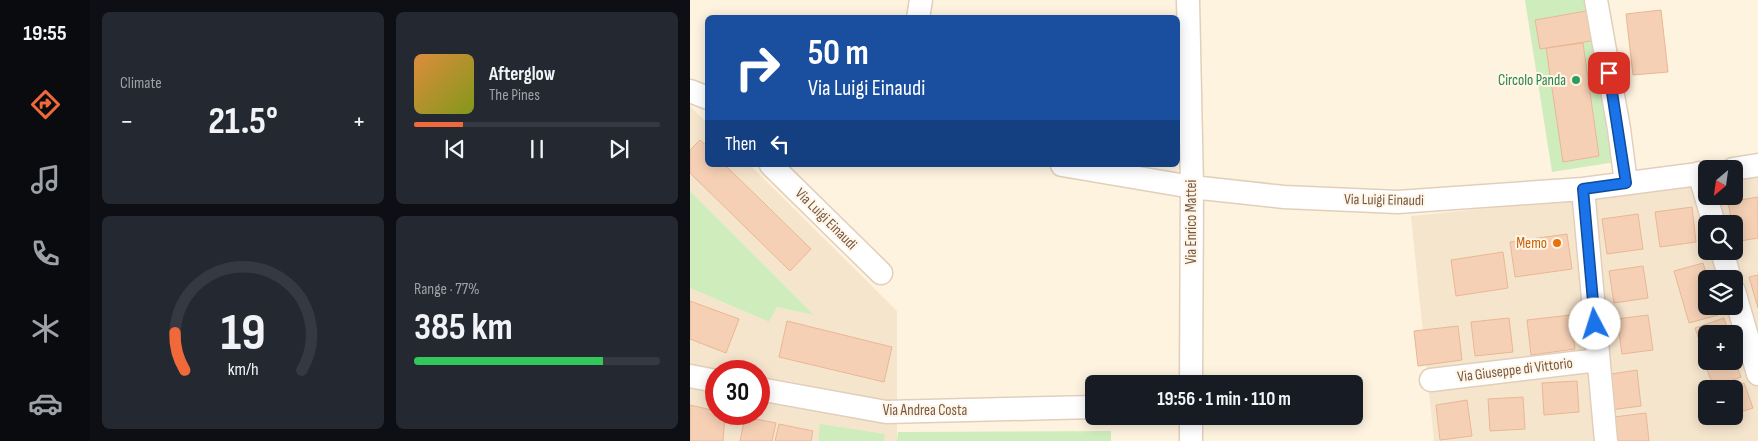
<!DOCTYPE html>
<meta charset="utf-8">
<style>
:root{--surface:#171b24;--page:#242831;--text:#f1f3f6;--muted:#9ea1a6;--line:#363941;--accent:#f1693b}
body{margin:0;font-family:"Sofia Sans Condensed",sans-serif;background:var(--page);color:var(--text);height:100vh;display:flex;flex-direction:column;font-size:19px;white-space:nowrap}
*{box-sizing:border-box;margin:0}
p{font-size:16px;color:var(--muted)}
.icon{flex:none;width:28px;height:28px;fill:none;stroke:currentColor;stroke-width:2;stroke-linecap:round;stroke-linejoin:round}
.map{position:relative;flex:1;overflow:hidden}
.details{display:flex;flex-direction:column;gap:12px;padding:12px;background:#0d0f14;width:600px}
.details>*{flex:none}
.guide{position:absolute;left:15px;top:15px;width:475px;height:152px;border-radius:8px;box-shadow:0 2px 12px #0003;background:#1a4fa0;color:#fff;overflow:hidden}
.needle{width:32px;rotate:209deg}
.controls{position:absolute;left:1008px;top:160px;display:grid;gap:10px}
.controls a{display:grid;place-items:center;width:45px;height:45px;border-radius:8px;background:var(--surface);box-shadow:0 2px 12px #0003;font-size:25px}
.speed{position:absolute;left:15px;top:360px;display:flex;gap:10px;font-size:25px;font-weight:700;text-align:center}
.speed>*{display:grid;place-content:center;width:65px;height:65px;border-radius:50%;background:var(--surface);box-shadow:0 2px 12px #0003;line-height:1}
.speed .limit{border:8px solid #d22;background:#fff;color:#111}
.pin{position:absolute;display:grid;place-items:center;width:42px;height:42px;color:#fff;margin:-21px;border-radius:10px;box-shadow:0 2px 8px #0006}
.me{position:absolute;width:55px;margin:-28px;rotate:355deg;stroke-linejoin:round;filter:drop-shadow(0 0 4px #0008)}
.turn{display:flex;align-items:center;gap:18px;height:105px;padding:0 20px;font-size:22px}
.turn .icon{width:65px;height:65px;stroke-width:2.5}
.turn b{display:block;font-size:35px;line-height:42px}
.then{display:flex;align-items:center;height:48px;padding:0 20px;background:#0003;gap:10px;font-size:19px}
.big{font-size:38px;font-weight:700;line-height:1.1}
.details .widget{flex:1;display:flex;flex-direction:column;justify-content:center;gap:8px;min-width:0;padding:0 18px;border-radius:8px;background:var(--page)}
.details .dial{align-items:center;gap:0}
.dial svg{height:130px;overflow:visible;fill:none;stroke:var(--line);stroke-width:7;stroke-linecap:round;text-anchor:middle}
.dial text{fill:var(--text);stroke:none}
.song{display:flex;align-items:center;gap:15px}
.cover{width:60px;height:60px;border-radius:8px;background:linear-gradient(135deg,hsl(30 70% 55%),hsl(70 70% 35%))}
.played{height:5px;border-radius:2px;background:linear-gradient(90deg,var(--accent) 20%,var(--line) 20%)}
.keys{display:flex;justify-content:space-around;direction:ltr}
.heat{display:flex;justify-content:space-between;align-items:center;font-size:28px;direction:ltr}
.charge{height:8px;border-radius:4px;background:linear-gradient(90deg,#34c759 77%,var(--line) 0)}
.details .tiles{flex:1;display:grid;gap:12px;grid-template-columns:repeat(2,1fr)}
.trip{position:absolute;left:395px;top:375px;width:278px;height:50px;border-radius:8px;background:var(--surface);box-shadow:0 2px 12px #0003;font-weight:700;line-height:50px;text-align:center}
main{display:flex;flex:1;min-height:0}
.tabs{display:flex;flex-direction:column;width:90px;justify-content:space-around;align-items:center;background:#090b0e;color:var(--muted)}
.tabs .icon{width:35px;height:35px}
.tabs .selected{color:var(--accent)}
.tabs b{font-size:22px;color:var(--text)}
.map>svg:first-child{display:block}
</style>
<main>
<nav class="tabs">
<b>19:55</b>
<svg class="icon selected" aria-label="directions" viewBox="0 0 24 24"><path d="M12 3l9 9-9 9-9-9zM9 14v-3h6M13 9l2 2-2 2"/></svg>
<svg class="icon" aria-label="music" viewBox="0 0 24 24"><path d="M9 18V5l10-2v13"/><circle cx="6" cy="18" r="3"/><circle cx="16" cy="16" r="3"/></svg>
<svg class="icon" aria-label="phone" viewBox="0 0 24 24"><path d="M5 4h4l2 5-3 2q2 4 5 5l2-3 5 2v4C11 20 4 13 5 4z"/></svg>
<svg class="icon" aria-label="climate" viewBox="0 0 24 24"><path d="M12 3v18M4 7l16 10M4 17L20 7"/></svg>
<svg class="icon" aria-label="car" viewBox="0 0 24 24"><path d="M5 17H2v-5l4-1 3-4h7l3 4 3 1v5h-3M9 17h6M6 11h13"/><circle cx="7" cy="17" r="2"/><circle cx="17" cy="17" r="2"/></svg>
</nav>
<section class="details">
<div class="tiles">
<div class="widget"><p>Climate</p>
<div class="heat"><a>−</a><b class="big">21.5°</b><a>+</a></div>
</div>
<div class="widget">
<div class="song"><i class="cover"></i><div><b>Afterglow</b><p>The Pines</p></div></div>
<div class="played"></div>
<div class="keys"><svg class="icon" aria-label="previous" viewBox="0 0 24 24"><path d="M18 5L8 12l10 7zM5 5v14"/></svg><svg class="icon" aria-label="pause" viewBox="0 0 24 24"><path d="M8 5v14M16 5v14"/></svg><svg class="icon" aria-label="next" viewBox="0 0 24 24"><path d="M6 5l10 7-10 7zM19 5v14"/></svg></div>
</div>
<div class="widget dial"><svg viewBox="0 0 100 80">
<path d="M14 69A42 42 0 1 1 86 69"/>
<path d="M14 69A42 42 0 0 1 8 46" stroke="#f1693b"/>
<text x="50" y="56" font-size="32" font-weight="700">19</text>
<text x="50" y="72" font-size="11">km/h</text>
</svg></div>
<div class="widget"><p>Range · 77%</p><b class="big">385 km</b><div class="charge"></div></div>
</div>
</section>
<div class="map">
<svg width="1068" height="441" viewBox="0 0 1068 441">
<rect width="100%" height="100%" fill="#fef3df"/>
<path fill="#f6e5cd" fill-rule="evenodd" d="M0 106 17 123 18 165H60L207 311V441H0V288L79 322 86 307 123 314 0 191ZM26 371H69V414H26Z
M1068 175V441H744L721 216 888 199 1016 182V196H1044V179ZM1016 224H1044V251H1016ZM1016 279H1044V306H1016ZM1016 334H1044V361H1016ZM1016 389H1044V416H1016Z"/>
<path fill="#cfecbd" d="M835 0H910L938 160 862 172Z
M0 191 124 315 87 307 79 322 0 288Z
M130 424 195 434 194 441H128Z
M421 431V441H207L208 432Z"/>
<path fill="#f5d0b5" stroke="#e9b794" d="M902 10 907 40 850 49 845 20Z
M971 10 978 72 943 75 936 14Z
M893 43 909 156 873 162 856 48Z
M10 140 18 147V165H35L121 249 100 271 0 173V150Z
M1068 197V238L1045 242 1044 224H1042L1038 202Z
M1002 207 1006 242 970 247 965 212Z
M948 214 953 249 917 254 912 219Z
M877 234 882 269 825 277 820 242Z
M813 252 818 288 766 296 761 260Z
M1013 263 1018 279 1016 306H1025L1028 315 999 323 984 271Z
M953 266 958 298 924 303 919 271Z
M1068 275V308L1059 277Z
M0 301 49 319 36 353 0 339Z
M881 315 885 349 841 355 837 320Z
M958 315 963 350 932 354 927 319Z
M819 318 823 352 785 356 781 322Z
M1034 318 1039 334H1016V355H1014L1005 328Z
M97 321 202 347 194 382 89 357Z
M768 326 772 360 728 366 724 331Z
M1044 359 1051 377 1024 387 1015 365 1026 361H1044Z
M947 370 951 406 920 410 915 375Z
M887 381 889 412 854 415 852 383Z
M1054 383 1063 408 1044 414V389H1037Z
M833 397 835 429 800 431 798 399Z
M777 400 782 436 750 440 746 405Z
M0 405 26 411V414H35L33 441H0Z
M956 413 959 441H927L924 417Z
M55 417 86 423 82 441H50Z
M89 424 123 431 121 441H85Z"/>
<g fill="none" stroke-linecap="round" stroke-linejoin="round">
<defs>
<path id="minor" d="M498 0 502 187 501 384
M906 0 929 129 936 183
M228 18 231 0
M0 91 18 98
M81 165 191 273
M372 165 502 187 594 197 708 202 893 189 1016 173
M1043 169 1068 165
M1009 173 1024 224
M893 189 916 441
M1032 251 1040 279
M1044 291 1068 374
M0 376 26 381
M741 380 908 360
M69 389 196 412 404 407
M501 416V441"/>
</defs>
<use href="#minor" stroke="#e2cfbb" stroke-width="25"/>
<use href="#minor" stroke="#fff" stroke-width="22"/>
</g>
<g fill="none" stroke-linecap="round" stroke-linejoin="round">
<defs>
<path id="route" d="M905 324 893 189 936 183 919 73"/>
</defs>
<use href="#route" stroke="#114b97" stroke-width="12"/>
<use href="#route" stroke="#1a73e8" stroke-width="9"/>
</g>
<circle fill="#2e9e5b" stroke="#fff6e7" stroke-width="2" cx="886" cy="80" r="5"/>
<circle fill="#e8710a" stroke="#fff6e7" stroke-width="2" cx="867" cy="243" r="5"/>
<g text-anchor="middle" dominant-baseline="central" stroke-width="4" stroke-linejoin="round" paint-order="stroke">
<g font-size="15" fill="#27864d" stroke="#fff6e7" text-anchor="end">
<text x="876" y="80">Circolo Panda</text>
</g>
<g font-size="15" fill="#765845" stroke="#fff6e7">
<text transform="translate(694 200) rotate(1)">Via Luigi Einaudi</text>
<text transform="translate(136 219) rotate(45)">Via Luigi Einaudi</text>
<text transform="translate(501 222) rotate(-90)">Via Enrico Mattei</text>
<text transform="translate(825 370) rotate(-7)">Via Giuseppe di Vittorio</text>
<text x="235" y="410">Via Andrea Costa</text>
</g>
<g font-size="15" fill="#c56008" stroke="#fff6e7" text-anchor="end">
<text x="857" y="243">Memo</text>
</g>
</g>
</svg>
<div class="controls">
<a><svg class="needle" viewBox="-14 -14 28 28"><path d="M0-13l5 13h-10z" fill="#e53935"/><path d="M0 13l5-13h-10z" fill="#9ea1a6"/></svg></a>
<a><svg class="icon" aria-label="search" viewBox="0 0 24 24"><circle cx="10" cy="10" r="6"/><path d="M15 15l6 6"/></svg></a>
<a><svg class="icon" aria-label="layers" viewBox="0 0 24 24"><path d="M12 4l9 5-9 5-9-5zM3 14l9 5 9-5"/></svg></a>
<a>+</a>
<a>−</a>
</div>
<div class="speed"><div class="limit">30</div></div>
<div class="pin" style="left:919px;top:73px;background:#d93025"><svg class="icon" aria-label="arrive" viewBox="0 0 24 24"><path d="M6 21V4h12l-3 4 3 4H6"/></svg></div>
<svg class="me" style="left:905px;top:324px" viewBox="-20 -20 40 40"><circle r="19" fill="#fff"/><path d="M0-13L10 11 0 6-10 11z" fill="#1a73e8"/></svg>
<div class="trip">19:56 · 1 min · 110 m</div>
<div class="guide">
<div class="turn"><svg class="icon" aria-label="right" viewBox="0 0 24 24"><path d="M7 20v-9h11M14 6l5 5-5 5"/></svg><div><b>50 m</b>Via Luigi Einaudi</div></div>
<div class="then">Then<svg class="icon" aria-label="left" viewBox="0 0 24 24"><path d="M17 20v-9H6M10 6l-5 5 5 5"/></svg></div>
</div>
</div>
</main>
